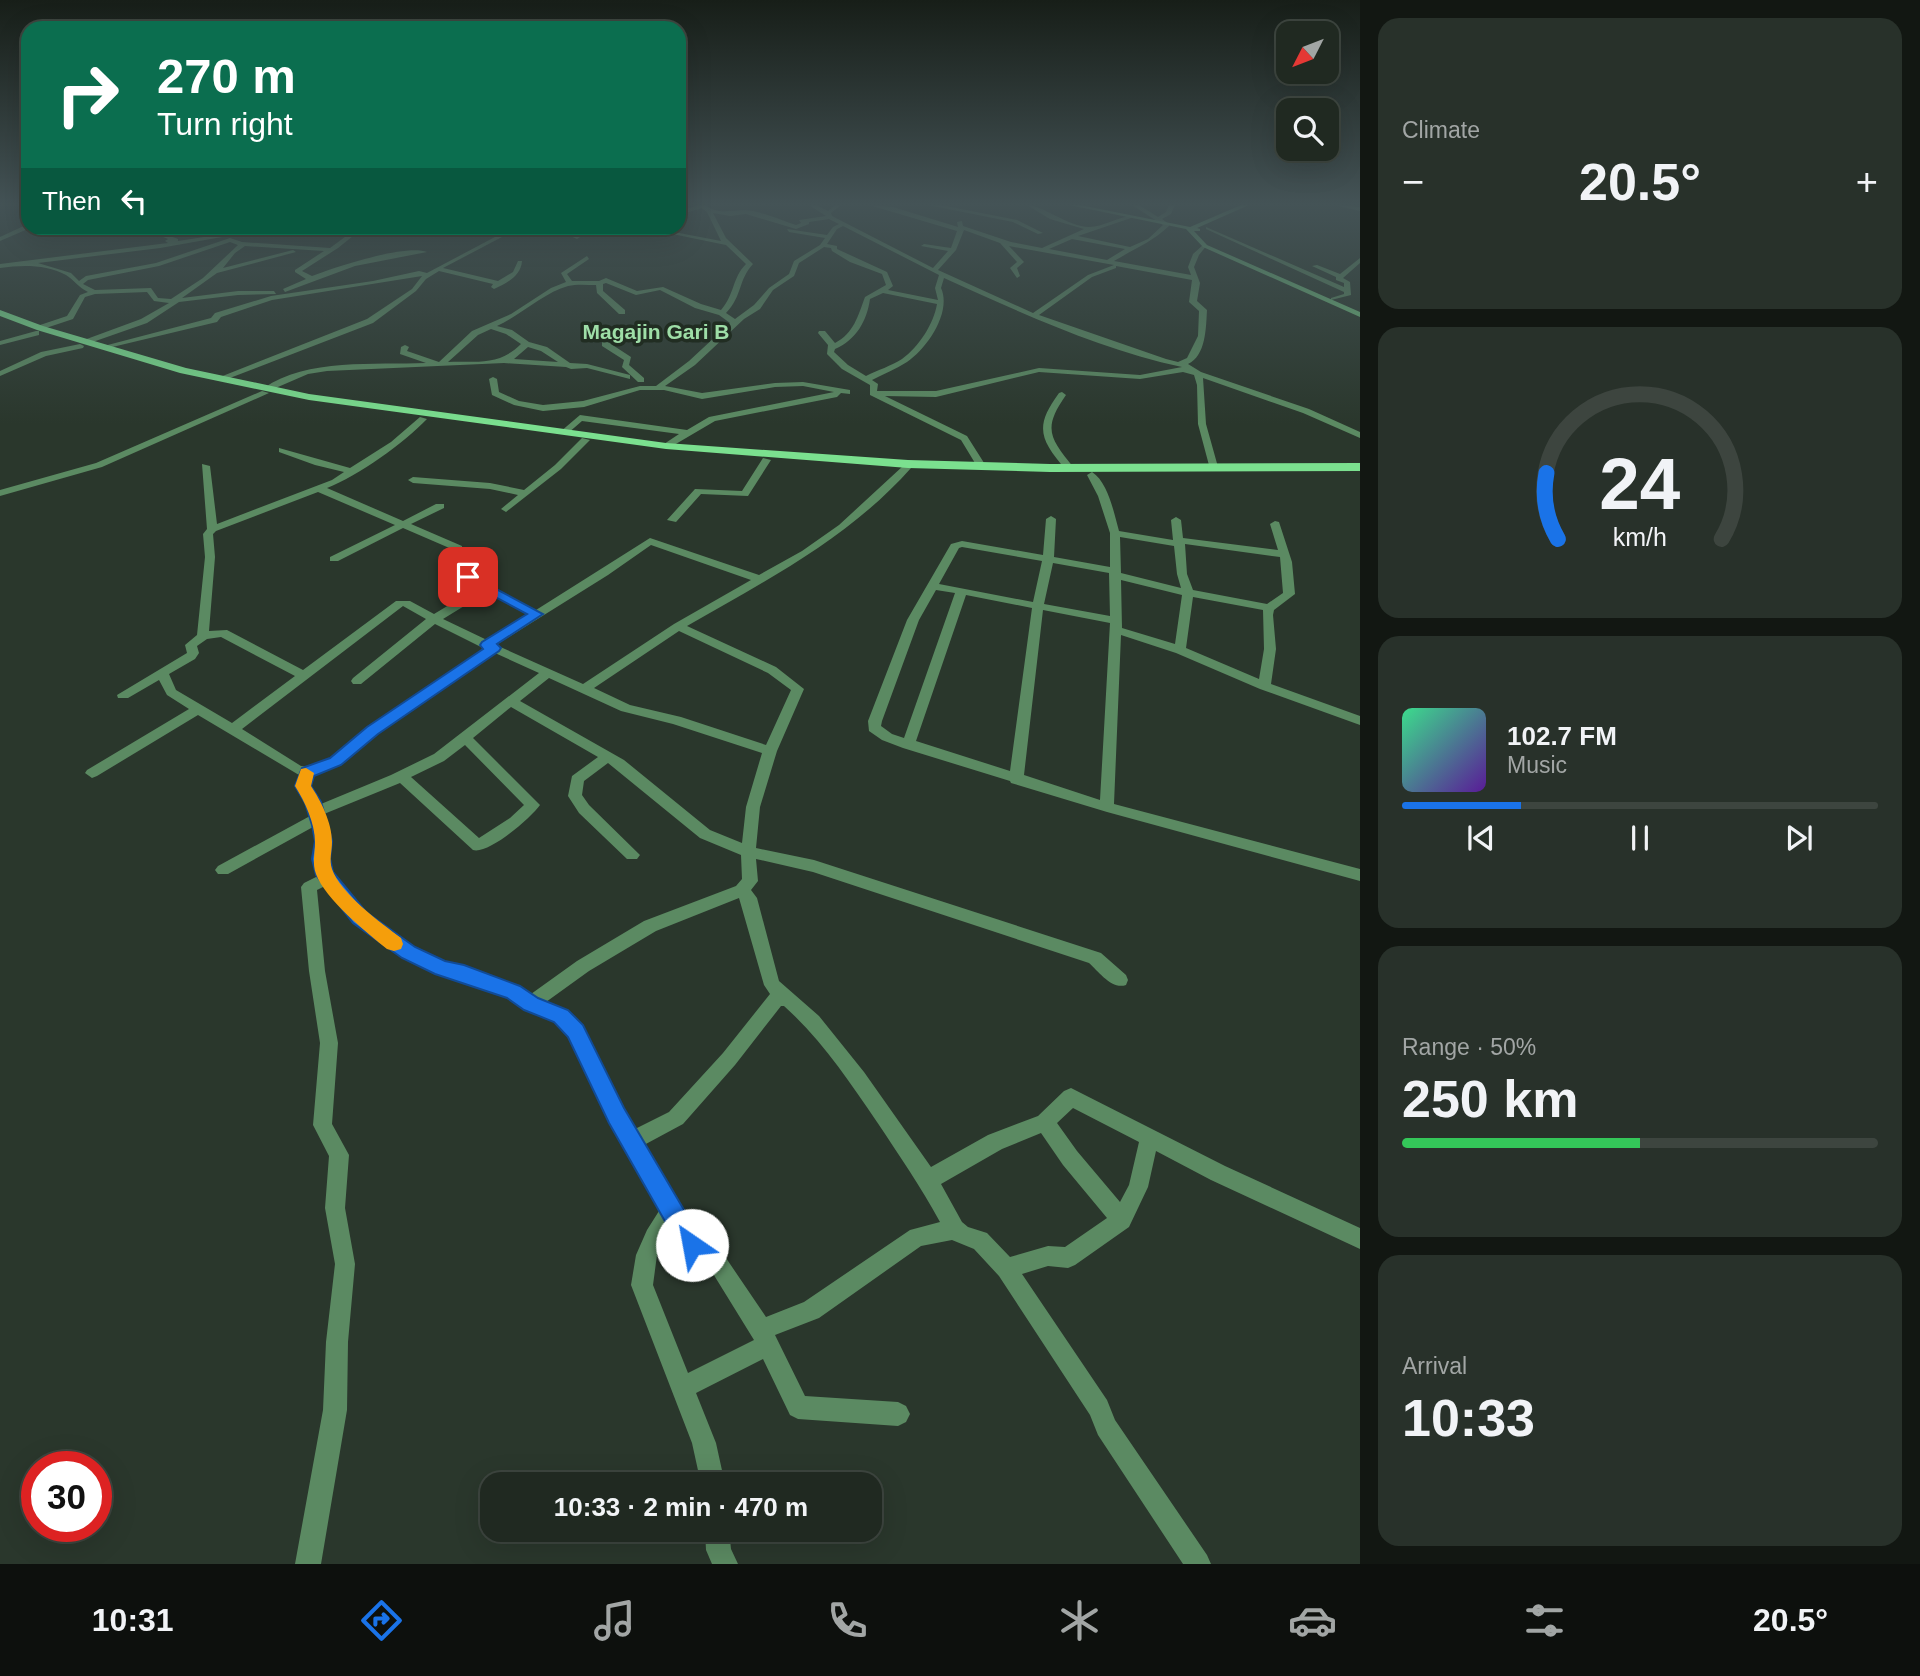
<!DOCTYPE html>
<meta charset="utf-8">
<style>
:root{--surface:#202921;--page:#28312a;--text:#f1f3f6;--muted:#a2a6a5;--line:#3d453f;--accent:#1a73e8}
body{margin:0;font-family:Arial,sans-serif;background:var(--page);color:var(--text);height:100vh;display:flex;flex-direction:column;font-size:26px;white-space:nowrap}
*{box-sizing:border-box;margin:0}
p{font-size:23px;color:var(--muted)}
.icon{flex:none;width:38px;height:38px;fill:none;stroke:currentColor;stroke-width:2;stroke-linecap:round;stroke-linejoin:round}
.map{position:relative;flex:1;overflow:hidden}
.panel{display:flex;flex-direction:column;gap:18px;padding:18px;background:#121712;width:560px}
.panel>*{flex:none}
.guide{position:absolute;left:21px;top:21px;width:665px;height:214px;border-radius:21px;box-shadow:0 7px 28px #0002,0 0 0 2px var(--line);background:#0b6e4f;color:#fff;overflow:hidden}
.needle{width:46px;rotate:228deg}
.buttons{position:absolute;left:1276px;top:21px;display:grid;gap:14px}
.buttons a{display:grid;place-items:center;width:63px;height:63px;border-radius:14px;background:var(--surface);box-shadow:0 7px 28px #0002,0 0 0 2px var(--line);font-size:35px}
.speed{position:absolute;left:21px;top:1451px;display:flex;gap:14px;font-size:35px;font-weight:700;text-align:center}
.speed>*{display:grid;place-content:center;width:91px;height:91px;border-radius:50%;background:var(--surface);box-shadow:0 7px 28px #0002,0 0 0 2px var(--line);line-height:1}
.speed .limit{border:10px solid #d22;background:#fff;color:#111}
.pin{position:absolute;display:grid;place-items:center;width:60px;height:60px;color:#fff;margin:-30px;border-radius:14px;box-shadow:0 4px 10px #0006}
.me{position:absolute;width:77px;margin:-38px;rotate:327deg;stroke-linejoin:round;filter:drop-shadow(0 0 5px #0008)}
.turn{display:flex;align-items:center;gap:24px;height:147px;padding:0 21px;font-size:32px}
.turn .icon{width:91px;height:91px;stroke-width:2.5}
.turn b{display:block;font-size:49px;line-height:60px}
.then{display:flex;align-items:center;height:66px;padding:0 21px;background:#0003;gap:14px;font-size:26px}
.big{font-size:52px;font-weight:800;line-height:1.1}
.panel .widget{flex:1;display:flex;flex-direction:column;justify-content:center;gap:10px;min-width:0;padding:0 24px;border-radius:21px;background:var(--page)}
.panel .dial{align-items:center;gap:0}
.dial svg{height:182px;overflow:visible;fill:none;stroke:var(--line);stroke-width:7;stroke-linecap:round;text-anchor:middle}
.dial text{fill:var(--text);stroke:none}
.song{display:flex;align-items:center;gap:21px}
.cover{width:84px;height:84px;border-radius:10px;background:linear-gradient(135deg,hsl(150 70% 55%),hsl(270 70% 35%))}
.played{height:7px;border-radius:4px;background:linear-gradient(90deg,var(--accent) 25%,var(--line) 25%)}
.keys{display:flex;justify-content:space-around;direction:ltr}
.heat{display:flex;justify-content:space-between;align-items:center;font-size:38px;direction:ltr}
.charge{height:10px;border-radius:5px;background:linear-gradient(90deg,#34c759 50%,var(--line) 0)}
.trip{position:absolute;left:480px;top:1472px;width:402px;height:70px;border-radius:21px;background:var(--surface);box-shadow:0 7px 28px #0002,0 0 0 2px var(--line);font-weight:800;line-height:70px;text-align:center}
.tab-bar{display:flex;height:112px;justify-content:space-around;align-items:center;background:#0d100d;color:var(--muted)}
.tab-bar .icon{width:49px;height:49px}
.tab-bar .on{color:var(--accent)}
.tab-bar b{font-size:32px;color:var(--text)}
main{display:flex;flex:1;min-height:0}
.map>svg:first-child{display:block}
</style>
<main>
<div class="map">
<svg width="1360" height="1564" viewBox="0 0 1360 1564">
<rect width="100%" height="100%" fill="#2a372c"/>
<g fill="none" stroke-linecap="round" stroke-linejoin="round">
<path fill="#5b8a62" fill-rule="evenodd" d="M699 205H706C716 215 732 210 745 210 761 211 780 220 796 225L801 223 799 220 826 216 809 205H816L828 211 835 205H841L831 213 832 216 933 268 948 251 921 246 924 244 951 248 957 231 869 205 893 207 958 227 957 222 962 221 963 226 1011 242 1042 248 1084 229 1050 219 1027 205C1042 205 1069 227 1089 227 1103 227 1117 217 1131 216V218L1078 236 1130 247 1148 239 1163 225 1132 205H1139L1158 217 1166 212 1169 205H1175L1171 214 1162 219 1169 224V226C1152 242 1134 249 1114 261L1191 275 1188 267 1193 254 1203 245H1207L1199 255 1194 267 1200 283 1197 301 1207 310C1206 327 1206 356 1188 364L1201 372 1309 409 1360 432V438L1303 413 1203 378 1206 424 1218 467 1210 469 1198 424 1197 385 1194 375 1183 372 1140 379 1039 372 936 397 885 396 967 436 986 466 978 468 961 440 870 395V385L842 369 827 354 828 345 818 333 819 331H825L835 343C854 333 858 316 865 297L886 285 882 274 850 262 832 251 831 248 824 247 799 263 794 276 773 290 760 309 744 319 695 365 665 386 702 393 775 383 803 382 850 390V394L841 393 837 397 715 421 669 448 661 446 679 434 582 421 567 434 560 432 580 415 687 430 709 417 834 392 803 386 775 387 702 399 664 390H640L584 407 543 411 514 405 492 395 489 379 493 377 497 379 499 392 519 401 543 405 583 401 640 386H656L689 361 730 323 719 315 695 308 660 290 636 295 606 283 603 284V291L625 310V314H619L597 293 596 285C587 285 576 284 568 286 545 292 521 315 497 326L512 330 529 342 547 347 570 363 587 364 630 375V379L587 368 571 369 566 367 504 363 327 371 308 374 271 390 264 388C306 358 376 365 426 363L400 354 401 347 405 345 409 347 407 351 439 362 472 331 511 314 551 288 566 282 561 273 587 256 589 259 567 274 572 281H599L606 278 637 291 663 287 701 304 721 310C735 294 732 278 746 264L726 245 643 228H653L721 241 707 212 702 208 679 215V211ZM713 213 730 216 746 214 796 229 809 224V222L829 219 839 224 833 227 827 235 787 229 789 232 825 238 820 245 794 261 789 274 769 288 754 305 735 319 726 313C743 295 738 280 753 264L726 238ZM843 226 939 275 935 288 938 300 888 290 893 286 887 272 837 249V246L827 244 837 229ZM964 230 1000 243 1017 262 1010 268 1017 278 1020 276 1017 268 1024 262 1009 246 1114 265 1088 275 1033 313 938 270 956 250ZM1072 239 1125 249 1107 260 1049 249ZM1116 266 1192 280 1189 302 1199 311 1198 336 1187 358 1178 362 1166 359 1039 315 1092 277 1116 268ZM944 278C1019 312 1101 350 1182 367L1140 375 1039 368 936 391H877L878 384 872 380C883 374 896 369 907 362 927 349 952 312 941 288ZM883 293 937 304C934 323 919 347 902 359 891 366 878 370 866 376L848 365 834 352 835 349C856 340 867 321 870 299ZM491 329 506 334 521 344C499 366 477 361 448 362L478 335ZM528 347 541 351 558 362 514 359Z
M928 205H941L1017 220 1043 233 1038 234 1013 222Z
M1337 205 1360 207V211L1338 206Z
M28 224 30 228 0 241V237Z
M1206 227 1344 287V283L1336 280V277L1312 266 1317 265 1340 274 1360 258V263L1343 278 1350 282 1351 295 1331 300V298L1344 294V292L1206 229Z
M142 228H149L178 239V241L262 228 267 229 160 248 38 263 71 273 79 281 86 276 156 263 230 238 242 242 330 248 357 228H363L338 248 302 271 312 276C336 267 405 244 427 252L355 266 285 292 283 289 306 279 295 272V270L324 251 245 246 235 253 223 268 293 250 296 252 217 273 182 298 238 291H274L276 294 238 295 179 302 147 323 87 344H84V340L141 319 169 303 154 301 147 292 95 294 85 297 73 319 40 330H37V326L67 316 80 295 88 292C78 287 74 280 66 275 46 264 21 265 0 268V264L168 243 165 241 168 239ZM230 242 238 245 203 278 171 299 158 298 151 288 95 290 83 284 88 280 159 266Z
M328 228H335L332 230Z
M512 228H519L443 268 498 281 513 272 518 261H522C521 276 507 283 494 289L491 287 493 284 439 271 426 279 416 291 373 323 222 381 215 379 367 319 412 289 422 276 272 300 221 317 217 322 104 349 100 347 211 318 215 313 271 296 373 281 419 271 427 273Z
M562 228H568L569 231 580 237 577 239 564 233Z
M36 331H39V335L0 345V341Z
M602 342H608L631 357 629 365 644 378V382H638L622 367 624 360 602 346Z
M80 344 84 346 83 348 46 356 0 376V371L41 352Z
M262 391 269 393 102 467 0 496V490L96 463Z
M1062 392 1066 395C1042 429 1050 438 1074 468L1069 471 1066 470C1040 439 1034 427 1059 393Z
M420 417 427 419C404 443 358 476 327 488L403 521 436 504H444V508L411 524 462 546V550H454L403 528 338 561H330V557L395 525 318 492 216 531 213 534 215 557 209 631 227 630 303 670 396 601H410L434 614 479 587 462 577 468 574 536 610 650 538 759 575 802 551 839 525 903 466 911 468C849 538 767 580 687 626L776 667 804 689 777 751 760 807 756 848 814 860 1101 953 1126 975 1128 980 1126 985C1112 990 1099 972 1089 963L813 872 756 859 758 881 751 890 757 898 779 981 819 1016 864 1072 931 1167 988 1135 1038 1116 1064 1091 1071 1088 1225 1166 1360 1228V1249L1211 1180 1156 1151 1148 1187 1129 1227 1075 1265 1068 1268 1048 1266 1022 1274 1107 1400 1115 1420 1207 1555 1211 1564H1183L1098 1435 1090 1415 999 1276 974 1249 952 1240 921 1246 819 1318 775 1335 805 1396 898 1402 906 1406 910 1414 906 1422 898 1426 798 1419 790 1415 763 1359 696 1393 716 1443 725 1484H701L692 1443 631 1285 636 1255 647 1230 659 1211 624 1149 569 1037 555 1021 525 1009 508 997 491 990 468 985 460 979 436 974 402 957 354 923 325 886 317 890 325 971 338 1043 332 1124 349 1155 345 1208 355 1264 348 1342 347 1410 321 1564H295L323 1410 326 1342 335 1264 325 1208 329 1156 313 1125 320 1043 309 971 301 887 304 883 318 876C313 859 318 844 313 827L228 874H218L215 870 218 866 310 816 306 802 296 786 299 775 198 715 97 776 92 778 85 773 87 770 189 709 167 695 159 680 128 698H118L117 695 187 653 185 645 197 635 205 557 203 534 207 529 202 464 210 466 217 524 332 480 344 472 315 465 279 452V448L350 468 391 442ZM651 545 751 580 674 624 583 684 496 645 608 575ZM487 592 528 615 487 640 443 619ZM403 606 426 619 353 678 351 681 353 684H361L435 624 485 649 367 728 331 759 310 767 301 766 242 729ZM679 631 768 673 791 690 766 745 681 717 630 705 594 688ZM221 637 295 676 232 723 176 690 169 674 195 659 199 653 197 646 207 639ZM495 653 539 673 434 754 391 775 321 804 310 786 313 776 341 765 377 734ZM549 678 621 711 673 724 762 753 746 807 742 843 710 830 624 760 520 701ZM511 707 598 757 572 776 568 796 579 813 627 859H637L640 855 589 805 582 795 584 781 608 763 700 838 741 855 742 879 736 886 644 921 577 961 531 994 499 978 478 973 464 966 445 962 414 947 366 913 332 873 329 859 331 840 324 814 400 783 473 850C488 855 531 818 540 805L473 738ZM465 745 524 805 510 818 479 838 411 777 444 761ZM739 898 764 985 770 994 723 1053 669 1112 635 1129 581 1025 567 1011 546 1002 589 971 656 931ZM781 1006H784C821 1039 849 1081 877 1122 899 1155 921 1187 940 1222L910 1230 804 1302 766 1317 726 1258 699 1238 644 1145 683 1124 735 1065ZM1073 1108 1139 1142 1129 1185 1120 1202 1077 1151 1057 1123ZM1041 1133 1063 1165 1107 1218 1065 1247 1048 1246 1010 1257 987 1233 968 1227 962 1222 941 1184 1002 1149ZM671 1230 685 1252 712 1272 754 1340 688 1373 653 1285 657 1255Z
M582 438 590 440 561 469 506 512 501 509 518 495 490 489 413 483 408 480 413 477 490 483 524 490 555 465Z
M763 458 771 460 748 496 701 494 676 522 667 520 695 489 742 491Z
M1092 472C1108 482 1114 513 1119 531L1173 540 1171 520 1176 517 1181 520 1183 538 1278 550 1270 524 1275 521 1279 522 1292 562 1295 594 1274 610 1273 615 1276 649 1271 684 1360 716V725L1260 689 1176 653 1121 635 1114 804 1360 869V881L1107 812 1011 783 1010 781 903 748 882 740 869 731 868 721 907 620 951 544 962 541 1043 555 1046 519 1051 516 1056 519 1054 557 1110 567V533L1098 496 1087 475ZM1120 537 1174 546 1177 574 1181 588 1121 573ZM1185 544 1280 557 1283 593 1267 604 1193 590 1187 574ZM962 547 1042 561 1033 602 939 584 959 548ZM1053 563 1109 573 1110 616 1044 604ZM1121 580 1182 595 1175 644 1122 628ZM936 590 955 593 904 738 892 734 881 726 882 721 919 620ZM966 595 1032 608 1010 771 916 741ZM1193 597 1263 610 1264 649 1259 679 1186 648ZM1043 610 1110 623 1100 800 1024 775Z
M705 1530H729L731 1549 738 1564H712L706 1550Z"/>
<path fill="#6ebb7c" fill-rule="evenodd" d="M1069 205H1080L1190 227 1241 205H1249L1197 228 1200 229V231H1194L1207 245 1360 312V317L1203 247 1186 229Z"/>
<path fill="#7be08f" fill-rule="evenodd" d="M0 310 43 326 186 368 309 394 666 443 908 460 1050 464 1360 463V471L1050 472 908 468 666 449 309 400 180 373 37 330 0 316Z"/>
</g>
<linearGradient id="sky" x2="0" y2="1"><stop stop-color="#171e18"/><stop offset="0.48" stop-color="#445356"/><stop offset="1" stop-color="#445356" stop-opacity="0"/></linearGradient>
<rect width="1360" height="424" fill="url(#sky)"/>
<path fill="#1a73e8" stroke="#114b97" stroke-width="2" d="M468 574 543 614 497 644 501 648 499 651 378 734 341 765 314 776 311 786 321 802 328 825 332 841 330 859 333 872 366 912 415 947 445 961 464 965 520 986 538 998 568 1010 583 1025 624 1108 700 1237 703 1245 700 1253 692 1257 683 1253 609 1123 568 1037 554 1022 524 1010 507 998 435 974 402 958 353 923 316 875 312 859 315 841 312 825 305 803 295 786 302 768 330 758 367 727 483 649 480 645 482 642 527 614 463 580V575Z"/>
<path fill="#f59e0b" d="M306 768 314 773 311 786C321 801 332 823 332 842 332 852 329 859 332 869 340 893 381 923 401 938L403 944 401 949 394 951 387 949C367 933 325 899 316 874 312 863 315 854 315 842 315 823 305 802 295 786L301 769Z"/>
<g text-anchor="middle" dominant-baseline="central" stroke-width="7" stroke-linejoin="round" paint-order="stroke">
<g font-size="21" font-weight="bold" fill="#9edea7" stroke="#212d22">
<text x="656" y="331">Magajin Gari B</text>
</g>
</g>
</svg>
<div class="buttons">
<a><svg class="needle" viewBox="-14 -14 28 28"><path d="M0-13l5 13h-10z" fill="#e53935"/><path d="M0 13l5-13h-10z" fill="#a2a6a5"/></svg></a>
<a><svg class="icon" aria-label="search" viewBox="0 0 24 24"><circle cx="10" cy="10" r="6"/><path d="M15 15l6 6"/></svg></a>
</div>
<div class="speed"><div class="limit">30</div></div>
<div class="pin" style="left:468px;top:577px;background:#d93025"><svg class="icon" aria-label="arrive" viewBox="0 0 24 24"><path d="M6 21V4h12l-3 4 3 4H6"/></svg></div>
<svg class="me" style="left:692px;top:1245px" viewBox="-20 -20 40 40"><circle r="19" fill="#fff"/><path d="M0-13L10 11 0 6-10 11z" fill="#1a73e8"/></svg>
<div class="trip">10:33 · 2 min · 470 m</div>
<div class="guide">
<div class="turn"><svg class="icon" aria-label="right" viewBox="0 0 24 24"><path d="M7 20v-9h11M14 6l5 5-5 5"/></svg><div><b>270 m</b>Turn right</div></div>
<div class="then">Then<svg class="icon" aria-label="left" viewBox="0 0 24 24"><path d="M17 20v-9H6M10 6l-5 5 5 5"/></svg></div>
</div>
</div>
<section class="panel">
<div class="widget"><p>Climate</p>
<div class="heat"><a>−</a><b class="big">20.5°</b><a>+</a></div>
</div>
<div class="widget dial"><svg viewBox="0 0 100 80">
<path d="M14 69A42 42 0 1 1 86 69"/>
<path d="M14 69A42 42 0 0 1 9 40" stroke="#1a73e8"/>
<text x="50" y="56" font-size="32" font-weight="700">24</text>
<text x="50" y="72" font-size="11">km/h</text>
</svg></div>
<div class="widget">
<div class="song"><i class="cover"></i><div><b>102.7 FM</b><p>Music</p></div></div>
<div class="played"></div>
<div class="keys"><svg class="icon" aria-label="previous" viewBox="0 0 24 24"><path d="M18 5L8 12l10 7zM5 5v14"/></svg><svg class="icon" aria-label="pause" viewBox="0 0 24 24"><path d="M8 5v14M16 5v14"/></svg><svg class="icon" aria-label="next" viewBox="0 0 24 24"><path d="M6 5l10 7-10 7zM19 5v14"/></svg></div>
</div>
<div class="widget"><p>Range · 50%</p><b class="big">250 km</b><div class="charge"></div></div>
<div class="widget"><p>Arrival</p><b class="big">10:33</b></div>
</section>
</main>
<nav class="tab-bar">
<b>10:31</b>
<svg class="icon on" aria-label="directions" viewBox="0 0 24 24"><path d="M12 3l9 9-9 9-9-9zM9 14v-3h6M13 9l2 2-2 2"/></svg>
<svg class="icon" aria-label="music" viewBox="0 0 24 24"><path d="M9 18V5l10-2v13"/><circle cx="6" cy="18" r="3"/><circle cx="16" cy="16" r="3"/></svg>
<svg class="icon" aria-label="phone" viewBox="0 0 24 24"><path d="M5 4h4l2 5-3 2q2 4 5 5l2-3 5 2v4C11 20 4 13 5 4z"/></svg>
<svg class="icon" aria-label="climate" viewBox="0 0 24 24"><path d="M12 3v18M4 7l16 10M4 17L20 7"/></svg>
<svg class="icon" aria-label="car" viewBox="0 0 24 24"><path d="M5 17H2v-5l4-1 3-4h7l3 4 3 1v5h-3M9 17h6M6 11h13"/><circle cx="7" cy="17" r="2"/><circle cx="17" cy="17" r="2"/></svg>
<svg class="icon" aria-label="filters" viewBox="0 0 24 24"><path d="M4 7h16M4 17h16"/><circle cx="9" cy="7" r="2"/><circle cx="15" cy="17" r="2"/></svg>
<b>20.5°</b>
</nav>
